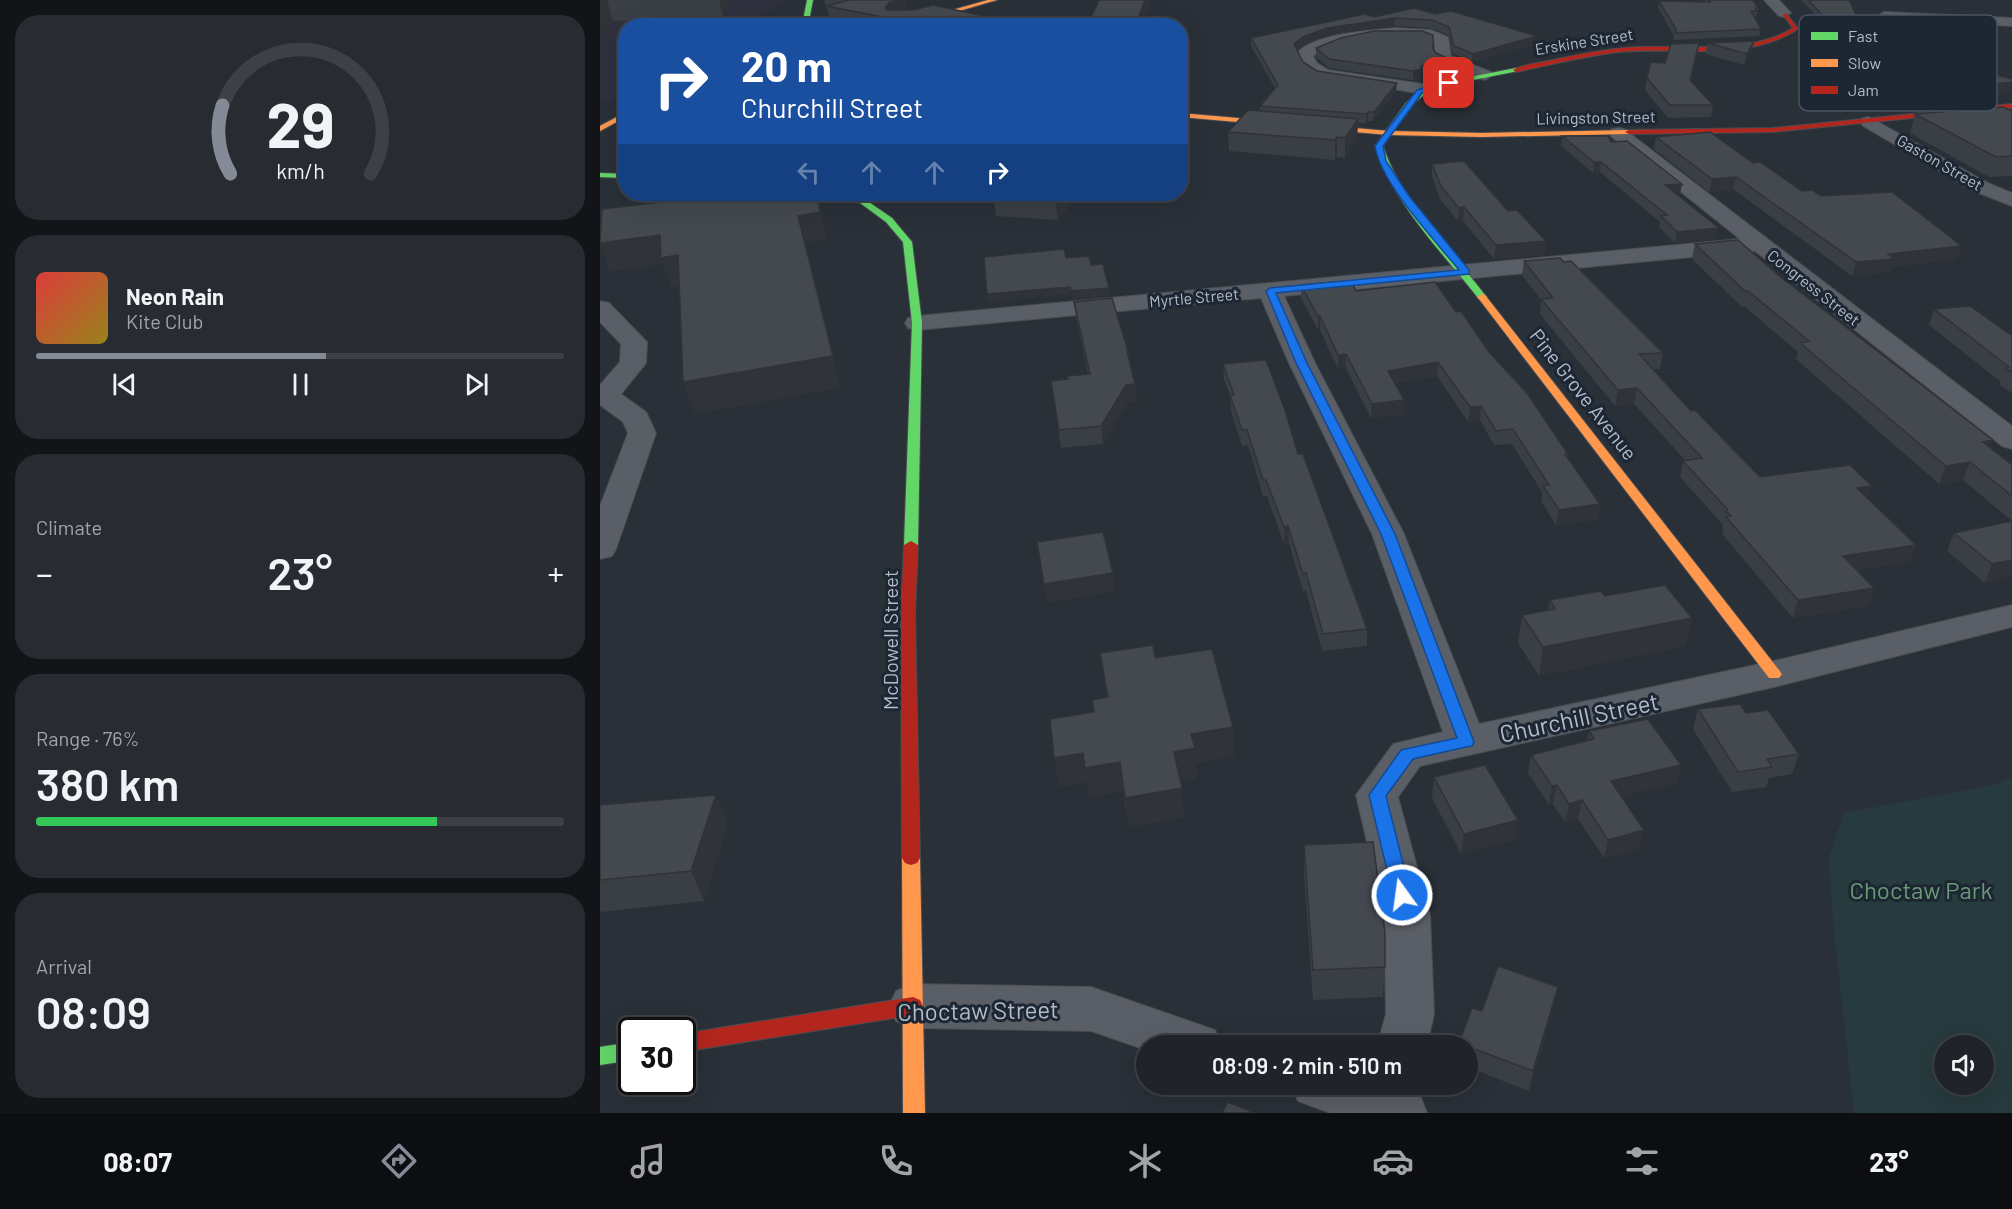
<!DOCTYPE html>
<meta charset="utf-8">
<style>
:root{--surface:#20242a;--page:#282c32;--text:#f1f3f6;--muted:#a2a4a8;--line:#3d4147;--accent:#848b96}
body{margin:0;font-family:Barlow,sans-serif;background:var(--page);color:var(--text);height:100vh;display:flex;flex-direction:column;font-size:22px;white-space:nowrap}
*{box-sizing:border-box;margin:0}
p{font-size:20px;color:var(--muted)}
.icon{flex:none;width:33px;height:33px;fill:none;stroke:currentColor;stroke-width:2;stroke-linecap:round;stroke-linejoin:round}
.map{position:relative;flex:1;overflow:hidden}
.sheet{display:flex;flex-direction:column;gap:15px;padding:15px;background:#121417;width:600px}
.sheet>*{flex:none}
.guide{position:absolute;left:18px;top:18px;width:570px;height:183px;border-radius:24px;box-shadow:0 6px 24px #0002,0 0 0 2px var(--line);background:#1a4fa0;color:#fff;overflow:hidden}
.tools{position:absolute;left:1334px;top:1035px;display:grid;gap:12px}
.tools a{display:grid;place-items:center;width:60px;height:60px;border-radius:50%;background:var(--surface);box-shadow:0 6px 24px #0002,0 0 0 2px var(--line);font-size:30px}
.speed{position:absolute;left:18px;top:1017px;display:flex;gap:12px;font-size:30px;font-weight:700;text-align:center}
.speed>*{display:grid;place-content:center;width:78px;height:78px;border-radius:50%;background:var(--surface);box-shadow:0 6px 24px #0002,0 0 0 2px var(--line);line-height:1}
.speed .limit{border:3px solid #111;border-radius:9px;background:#fff;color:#111}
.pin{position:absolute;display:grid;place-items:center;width:51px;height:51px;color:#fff;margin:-26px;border-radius:12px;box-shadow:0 3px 9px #0006}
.me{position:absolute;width:66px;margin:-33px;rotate:346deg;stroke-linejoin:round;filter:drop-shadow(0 0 4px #0008)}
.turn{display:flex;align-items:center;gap:21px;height:126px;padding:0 24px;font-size:27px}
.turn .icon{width:78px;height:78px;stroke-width:2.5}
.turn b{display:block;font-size:42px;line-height:51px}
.lanes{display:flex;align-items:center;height:57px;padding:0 24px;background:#0003;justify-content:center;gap:30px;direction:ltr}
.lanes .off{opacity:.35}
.big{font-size:45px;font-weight:600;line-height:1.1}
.sheet .tile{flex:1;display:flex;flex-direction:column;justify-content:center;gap:9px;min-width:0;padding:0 21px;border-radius:24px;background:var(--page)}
.sheet .dial{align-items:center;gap:0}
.dial svg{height:156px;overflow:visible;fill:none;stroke:var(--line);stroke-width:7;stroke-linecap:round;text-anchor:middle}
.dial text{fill:var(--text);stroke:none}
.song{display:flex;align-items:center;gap:18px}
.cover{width:72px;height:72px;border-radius:9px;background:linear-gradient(135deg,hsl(0 70% 55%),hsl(50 70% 35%))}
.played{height:6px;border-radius:3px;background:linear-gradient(90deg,var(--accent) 55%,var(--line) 55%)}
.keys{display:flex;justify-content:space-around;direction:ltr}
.heat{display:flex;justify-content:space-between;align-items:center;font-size:33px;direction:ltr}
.charge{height:9px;border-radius:4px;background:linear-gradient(90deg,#34c759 76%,var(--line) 0)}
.trip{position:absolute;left:536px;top:1035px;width:342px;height:60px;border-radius:30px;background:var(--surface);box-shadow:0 6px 24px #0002,0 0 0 2px var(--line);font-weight:600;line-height:60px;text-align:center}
.dock{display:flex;height:96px;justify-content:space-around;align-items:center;background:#0d0e11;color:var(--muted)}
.dock .icon{width:42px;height:42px}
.dock .current{color:var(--accent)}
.dock b{font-size:27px;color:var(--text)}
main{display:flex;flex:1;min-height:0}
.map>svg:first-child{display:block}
</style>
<main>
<section class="sheet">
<div class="tile dial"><svg viewBox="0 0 100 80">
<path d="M14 69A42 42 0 1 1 86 69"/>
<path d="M14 69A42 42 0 0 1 10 34" stroke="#848b96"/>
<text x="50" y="56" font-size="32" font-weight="700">29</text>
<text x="50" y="72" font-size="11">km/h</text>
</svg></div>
<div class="tile">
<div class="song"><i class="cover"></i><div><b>Neon Rain</b><p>Kite Club</p></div></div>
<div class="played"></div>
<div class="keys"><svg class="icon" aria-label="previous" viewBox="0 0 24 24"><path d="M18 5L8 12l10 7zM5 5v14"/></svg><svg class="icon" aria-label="pause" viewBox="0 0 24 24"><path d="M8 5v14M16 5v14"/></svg><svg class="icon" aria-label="next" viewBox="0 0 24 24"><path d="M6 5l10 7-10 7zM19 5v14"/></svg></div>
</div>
<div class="tile"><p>Climate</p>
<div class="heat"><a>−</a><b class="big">23°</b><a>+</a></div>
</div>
<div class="tile"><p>Range · 76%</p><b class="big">380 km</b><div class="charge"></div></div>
<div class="tile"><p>Arrival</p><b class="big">08:09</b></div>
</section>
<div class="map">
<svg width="1412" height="1113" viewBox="0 0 1412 1113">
<rect width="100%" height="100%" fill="#2a3038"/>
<path fill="#31303e" d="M0 0H187L166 14 127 25 26 26 25 95 0 103Z"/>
<path fill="#273a3e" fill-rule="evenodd" d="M1412 777V1113H1254L1232 911 1229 856 1244 813 1398 784ZM1344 1046H1383V1084H1344Z"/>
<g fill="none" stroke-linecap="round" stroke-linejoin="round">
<defs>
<path id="street" d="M1164 0H1179L1191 13 1184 17 1179 16Z
M1284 12 1412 18V26L1279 19 1277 16Z
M795 28 831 30 848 37 851 56 891 72 893 75 885 80 837 61 835 58V42C804 28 742 39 713 56L717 63 728 70 830 85 832 89 824 94 717 77 705 69 696 54C712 34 770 30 795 28Z
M1269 117 1388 183 1412 193V206L1374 191 1263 126 1260 122 1263 118Z
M1018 128 1024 129 1412 426V449L1402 446 1155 251 684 296 715 363 804 534 879 724 1174 661 1412 605V627L1174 687 820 766 798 797 830 915 834 1014 827 1046H777L786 1014 784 915 756 795 793 744 843 732 772 534 689 363 661 298 317 330 308 328 305 323 308 318 317 316 1140 239 1012 137 1009 133 1012 129Z
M0 301 9 303 47 342 46 363 21 394 46 412 56 433 16 549 12 556 0 559V506L28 433 23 422 0 405V385L20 362 21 344 0 322Z
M313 984 491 987 615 1030 622 1046H546V1050L491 1031 313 1028 296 1021 289 1006 296 991Z
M691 1084H790L820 1095 827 1113H730L698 1101Z"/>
<path id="fast" d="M207 0H213L208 26H202Z
M916 68 918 71 833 88 811 105 783 146C802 203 849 248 885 295L887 297 882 300 879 299C841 251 794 204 775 146L806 103 829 85Z
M0 173 26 174V178L0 177Z
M248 194H257L292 218 312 242 322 323 318 545 311 549 304 545 312 323 303 242 286 222Z
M32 1042V1060L0 1065V1047Z"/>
<path id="slow" d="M388 0H397L307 26H295Z
M26 112V117L0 131V126Z
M580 113 789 131 882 133 1029 130 1033 132 1029 134 882 137 789 135 580 117Z
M882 294 885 295 1179 670 1182 674 1179 678H1169L879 299 877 297Z
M311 851 317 853 320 858 325 1113H303L302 858 305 853Z"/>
<path id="jam" d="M1186 13 1198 29C1146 63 1077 46 1019 52 984 56 950 65 916 72L913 70C924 64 940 63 953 60 981 54 1010 48 1039 47 1089 45 1149 55 1193 28L1183 15Z
M1412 104V108L1172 132 1029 134 1025 132 1029 130 1172 128Z
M311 541 318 545 315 612 320 858 317 863 311 865 305 863 302 858 301 612 304 545Z
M313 997 320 1000 323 1006 320 1012 313 1015 82 1052V1034Z"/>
</defs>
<use href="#street" stroke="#484c53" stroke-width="2"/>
<use href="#fast" stroke="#484c53" stroke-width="2"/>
<use href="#slow" stroke="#484c53" stroke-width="2"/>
<use href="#jam" stroke="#484c53" stroke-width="2"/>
<use href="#street" fill="#5a5e66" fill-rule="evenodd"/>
<use href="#fast" fill="#63d668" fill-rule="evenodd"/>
<use href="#slow" fill="#ff974d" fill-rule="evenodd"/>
<use href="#jam" fill="#b3261e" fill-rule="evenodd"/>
</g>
<path fill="#3a3f45" d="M0 0H133L123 16 13 21 0 35Z
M224 0H306L308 10 430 26H238L231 24 227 8H226Z
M1104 0H1152L1159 8 1155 19 1161 29 1159 36 1073 40 1074 36 1058 8 1059 1 1105 2Z
M1201 0H1249L1260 23 1259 29 1228 28Z
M814 8 936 44 872 62 853 54 849 35 831 28 795 26 727 35 703 45 697 50 703 62 717 71 796 92 773 121H768L766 123H758L757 138 745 158 737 157 735 160 629 151 628 132 660 111V106L675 88 651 46V38L774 17Z
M1154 41 1151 52 1144 65 1105 54 1108 43Z
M1099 43 1091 81 1113 105 1111 117 1068 118 1045 90 1047 78 1065 63Z
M1228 46 1411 92 1329 100 1226 55Z
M716 48 833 49 836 53 849 68 821 75V79L813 80 729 68 716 57Z
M1412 111V176L1389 177 1310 133 1315 114Z
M962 136 1011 142 1080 194 1077 195 1116 239 1075 243 1059 227 1060 222 1000 172 993 173 961 146Z
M1056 137 1153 163 1202 191 1221 196 1362 246 1357 259 1292 267 1291 272 1252 276 1133 189 1109 192 1054 149Z
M832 164 908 211 946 241 944 255 894 259 863 221H858L840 199 832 176Z
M479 194 458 220 396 216 393 195Z
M1095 244 1177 274 1412 465V521L1363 480 1339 484 1196 359 1198 352 1145 307H1142L1092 259Z
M924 261 964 262 1063 353 1060 369H1053L1091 411 1160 477 1268 499 1310 562 1257 570 1268 606 1193 618 1122 534 1123 529 1122 528 1123 525 1080 477 1083 461 1085 460 1034 404 1015 406 940 314 941 300 922 275Z
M701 285 756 291 856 312 968 454 967 458 1000 504 998 520 956 525 941 501 942 492 912 444 894 445 880 420 868 422 837 376 795 383 804 400V414L771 418 746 368 738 369 720 330H718L701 298Z
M474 302 528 351 529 362 537 401 528 402 503 444 461 448 451 381 468 379 488 374 476 317Z
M1334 309 1412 335V393L1400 385 1401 382 1329 325Z
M623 364 698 454 767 629V646L722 651 706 590 703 591 689 543 684 544 667 496H663L648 445 642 446 631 411 630 396 624 379Z
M1412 521 1385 583 1347 551 1354 533Z
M1005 596 1092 618 1085 646 939 676 918 643 922 615 948 610 950 600Z
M500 653 555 658 633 727 634 756 596 763 597 778 580 780 584 817 529 827 523 791 489 798 487 782 459 787 493 712 507 697Z
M1098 709 1146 713 1199 754 1192 774 1169 778 1166 787 1132 792 1093 729Z
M989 731 1081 765 1077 783 1021 796 1040 849 1004 858 978 819 965 822 953 804 949 805 928 773 931 755 987 740Z
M834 777 915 840 861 854 832 798Z
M116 795 128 824 104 901 0 912V805Z
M704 845 785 967 783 997 713 1000 704 874Z
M954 1007 929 1091 867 1067V1046H859V1043L882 1011Z"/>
<path fill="#303338" d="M0 0H7L13 21 0 35Z
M119 0H133L123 16Z
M301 0H306L309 16 295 20 285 8 289 3Z
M545 0H552L543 26H524Z
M795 18V26L727 35 703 45 695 52 694 44 703 37 727 28Z
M937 36 936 44 872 62 873 54Z
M1154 41 1151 52 1144 65 1147 54Z
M849 59V68L821 75V79L813 80V71L821 66Z
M1412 82 1411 92 1329 100 1332 91Z
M797 83 796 92 773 121 774 112Z
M768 112V121L766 123V114Z
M758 119 757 138 745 158V138Z
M737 137V157L735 160V140Z
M994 162H1001L1000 172 993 173Z
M1136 177 1133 189 1109 192 1112 179Z
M1082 184 1080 194 1064 196 1065 185Z
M217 194 222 213 227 240 205 244 241 388 94 414 83 382 198 216Z
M460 194H479L458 220 455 199Z
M864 207 863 221H858L859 208Z
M1119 228 1116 239 1075 243 1077 232Z
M60 235 78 255 88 284 71 287 63 264 10 272 0 243Z
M946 241 944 255 894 259 896 245Z
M1362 246 1357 259 1292 267 1291 272 1252 276 1256 262 1288 254Z
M470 287 471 294 388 302 387 294Z
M509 288 510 296 472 299 471 291Z
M718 316H720V330H718Z
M746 354V368L738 369V355Z
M838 362 837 376 787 385 788 371Z
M535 384 537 401 528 402 503 444 501 426 526 385Z
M1037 388 1034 404 1015 406 1018 390Z
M804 400V414L771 418 772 404Z
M881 406 880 420 868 422 870 407Z
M1393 440 1386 458 1383 442Z
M1370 462 1363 480 1339 484 1346 466Z
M1272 486 1266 503 1257 488Z
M1000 504 998 520 956 525 959 510Z
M688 526 689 543 684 544V527Z
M1316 545 1310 562 1237 573 1243 556Z
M1412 560V577L1385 583 1392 564Z
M513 573 515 592 447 603 444 584Z
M1274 588 1268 606 1193 618 1198 600Z
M1092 618 1085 646 939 676 943 647Z
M633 727 634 756 596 763 597 778 577 781 574 752 591 734Z
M483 753 520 762 523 791 489 798 487 782 459 787 454 758Z
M1081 765 1077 783 1007 800 1011 781Z
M957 785 953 804 949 805 952 786Z
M582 788 584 817 529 827 525 798Z
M116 795 128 824 104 901 91 871Z
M982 800 978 819 965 822 969 804Z
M918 820 915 840 861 854 864 834Z
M1044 830 1040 849 1004 858 1008 840Z
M958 987 954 1007 929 1091 933 1071Z"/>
<path fill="#444950" stroke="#303338" stroke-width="1.5" d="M249 0H301L289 3 285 8 288 10H313L333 5 430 26H277L297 20 227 6Z
M499 0H545L537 21 524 26H487Z
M1109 0H1152L1159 8H1155L1157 11H1151L1161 29 1075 33 1076 29 1059 1 1110 2Z
M1208 0H1249L1260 23 1229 22Z
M814 8 835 14 851 11 937 36 873 54 854 46 849 27 832 20 795 18 727 28 703 37 694 44 703 62 717 71 797 83 774 112H768L766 114 660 106 678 85 651 38 765 14 774 17Z
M774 31H822L833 35V49L836 53 849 59 821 66V69L813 71 729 59 716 48 741 38Z
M1233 33 1412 79V82L1332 91 1228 46Z
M1154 41 1147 54 1108 43Z
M1099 43 1090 80 1113 105H1070L1047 78 1051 62 1065 63 1071 44Z
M1403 107 1412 111V156L1396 157 1315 114Z
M648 110 758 119 745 138 737 137 735 140 628 132Z
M1110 132 1153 163 1160 162 1202 191 1212 190 1221 196 1292 192 1362 246 1288 254 1295 259 1256 262 1136 177 1112 179 1056 137Z
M962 136H1008L1011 142 1027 141 1082 184 1065 185 1119 228 1077 232 1061 216 1067 215 1001 162H994Z
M864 161 908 211 917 210 946 241 896 245 864 207 859 208 841 186 832 164Z
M128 194H217L220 212 198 216 233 356 83 382 78 255 61 258 60 235 0 243 2 209Z
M394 194H460L455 199 393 195Z
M1138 240 1177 274 1393 440 1383 442 1412 465V496L1370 462 1346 466 1200 343 1209 341 1148 291H1145L1095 244Z
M464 249 466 258 489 256 491 265 503 264 509 288 471 291 470 287 387 294 384 257Z
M960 258 964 262 971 261 1063 353 1039 354 1091 411 1095 410 1160 477 1250 465 1272 486 1257 488 1316 545 1243 556 1274 588 1198 600 1126 517 1131 516 1126 511 1128 510 1083 461 1102 458 1037 388 1018 390 941 299 953 298 924 261Z
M751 281 756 291 835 282 856 312 861 311 888 351 927 393 968 454H965L1000 504 959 510 943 486 949 485 913 429 896 431 881 406 870 407 838 362 788 371 804 400 772 404 746 354 738 355 720 316H718L701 285Z
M512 298 528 351H527L535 384 526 385 501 426 459 430 451 381 468 379 467 376 490 374 474 302Z
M1370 306 1411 335H1412V372L1406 368 1409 367 1334 309Z
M666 360 685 410 698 454H703L767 629 723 634 706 573 703 574 688 526 684 527 666 480H663L647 430H642L630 395H634L623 364Z
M1412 521V560L1392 564 1354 533Z
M503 532 513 573 444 584 437 542Z
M1065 585 1092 618 943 647 922 615 955 609 950 600 1001 591 1005 596Z
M553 645 555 658 612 649 633 727 591 734 595 748 574 752 582 788 525 798 520 762 485 768 483 753 454 758 450 719 494 712 492 700 508 697 500 653Z
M1140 704 1146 713 1168 710 1199 754 1167 759 1172 767 1138 772 1098 709Z
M1048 719 1081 765 1011 781 1044 830 1008 840 982 800 969 804 957 785 952 786 931 755 994 739 989 731Z
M885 765 918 820 864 834 834 777Z
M116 795 91 871 0 880V805Z
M773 842 785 933V967L713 970 704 845Z
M898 966 958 987 933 1071 859 1043 872 1008 882 1011Z
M628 1102 655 1113H622Z"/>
<path fill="#1a73e8" stroke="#114b97" stroke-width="1.5" d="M847 81 853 83 822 93 783 146 786 161 809 196 869 270V274L676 293 707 363 795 534 874 742 872 746 866 747 813 759 786 796 811 895 809 900 802 902 795 900 793 895 769 795 801 750 857 738 781 534 696 363 666 291 670 288 859 270C834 239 781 184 775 146L817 90Z"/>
<g text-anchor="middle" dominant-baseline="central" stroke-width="6" stroke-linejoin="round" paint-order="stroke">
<g font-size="16" fill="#b4bcc9" stroke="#1d2633">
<text transform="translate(984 41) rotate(-9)">Erskine Street</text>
<text transform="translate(996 117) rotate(-1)">Livingston Street</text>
<text transform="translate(1340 162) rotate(30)">Gaston Street</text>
<text transform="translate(1214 287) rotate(38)">Congress Street</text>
<text transform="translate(594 297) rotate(-5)">Myrtle Street</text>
</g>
<g font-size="20" fill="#b4bcc9" stroke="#1d2633">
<text transform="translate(984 394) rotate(52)">Pine Grove Avenue</text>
<text transform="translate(290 640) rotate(-90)">McDowell Street</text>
</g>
<g font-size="24" fill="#b4bcc9" stroke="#1d2633">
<text transform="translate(979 717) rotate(-12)">Churchill Street</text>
<text transform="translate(378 1010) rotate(-1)">Choctaw Street</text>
</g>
<g font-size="24" fill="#6b9a76" stroke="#1d2633">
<text x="1321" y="889">Choctaw Park</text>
</g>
</g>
<rect x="1199" y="15" width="198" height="96" rx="9" fill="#1d2633" stroke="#4a5360" stroke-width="1.5"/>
<rect x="1211" y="32" width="27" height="8" fill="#63d668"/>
<rect x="1211" y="59" width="27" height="8" fill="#ff974d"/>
<rect x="1211" y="86" width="27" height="8" fill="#b3261e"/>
<g font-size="16" fill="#b4bcc9">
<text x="1248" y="42">Fast</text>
<text x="1248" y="69">Slow</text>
<text x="1248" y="96">Jam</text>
</g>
</svg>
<div class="tools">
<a><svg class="icon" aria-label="sound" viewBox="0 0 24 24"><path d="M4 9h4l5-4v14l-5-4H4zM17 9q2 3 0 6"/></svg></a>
</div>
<div class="speed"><div class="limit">30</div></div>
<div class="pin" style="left:849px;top:83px;background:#d93025"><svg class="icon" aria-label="arrive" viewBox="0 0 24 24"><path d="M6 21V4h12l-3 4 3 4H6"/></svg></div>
<svg class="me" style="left:802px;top:895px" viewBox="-20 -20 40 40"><circle r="17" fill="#1a73e8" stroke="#fff" stroke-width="3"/><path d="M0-11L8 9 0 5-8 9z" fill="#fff"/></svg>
<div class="trip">08:09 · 2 min · 510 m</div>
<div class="guide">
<div class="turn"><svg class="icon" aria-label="right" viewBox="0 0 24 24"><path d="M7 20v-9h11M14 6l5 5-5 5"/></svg><div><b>20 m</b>Churchill Street</div></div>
<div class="lanes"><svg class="icon off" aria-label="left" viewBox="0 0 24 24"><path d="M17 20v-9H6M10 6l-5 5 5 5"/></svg><svg class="icon off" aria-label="ahead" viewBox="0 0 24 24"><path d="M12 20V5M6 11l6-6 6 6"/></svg><svg class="icon off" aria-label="ahead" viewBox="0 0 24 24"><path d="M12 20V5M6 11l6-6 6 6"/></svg><svg class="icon" aria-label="right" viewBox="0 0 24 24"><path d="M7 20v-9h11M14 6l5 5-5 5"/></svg></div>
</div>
</div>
</main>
<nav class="dock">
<b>08:07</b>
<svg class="icon current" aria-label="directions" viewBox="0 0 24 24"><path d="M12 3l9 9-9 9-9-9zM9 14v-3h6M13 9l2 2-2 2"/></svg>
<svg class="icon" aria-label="music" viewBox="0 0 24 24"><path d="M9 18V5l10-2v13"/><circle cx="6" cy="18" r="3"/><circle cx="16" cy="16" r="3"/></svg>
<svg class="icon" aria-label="phone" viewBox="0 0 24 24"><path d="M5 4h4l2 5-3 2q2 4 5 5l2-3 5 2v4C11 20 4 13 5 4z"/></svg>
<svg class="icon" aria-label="climate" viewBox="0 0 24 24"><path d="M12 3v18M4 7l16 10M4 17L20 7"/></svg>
<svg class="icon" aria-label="car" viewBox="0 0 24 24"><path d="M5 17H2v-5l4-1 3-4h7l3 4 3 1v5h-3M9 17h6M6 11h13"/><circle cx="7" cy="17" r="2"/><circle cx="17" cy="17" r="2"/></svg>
<svg class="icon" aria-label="filters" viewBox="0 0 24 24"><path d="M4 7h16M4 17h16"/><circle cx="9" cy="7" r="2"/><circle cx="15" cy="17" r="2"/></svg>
<b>23°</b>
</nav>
